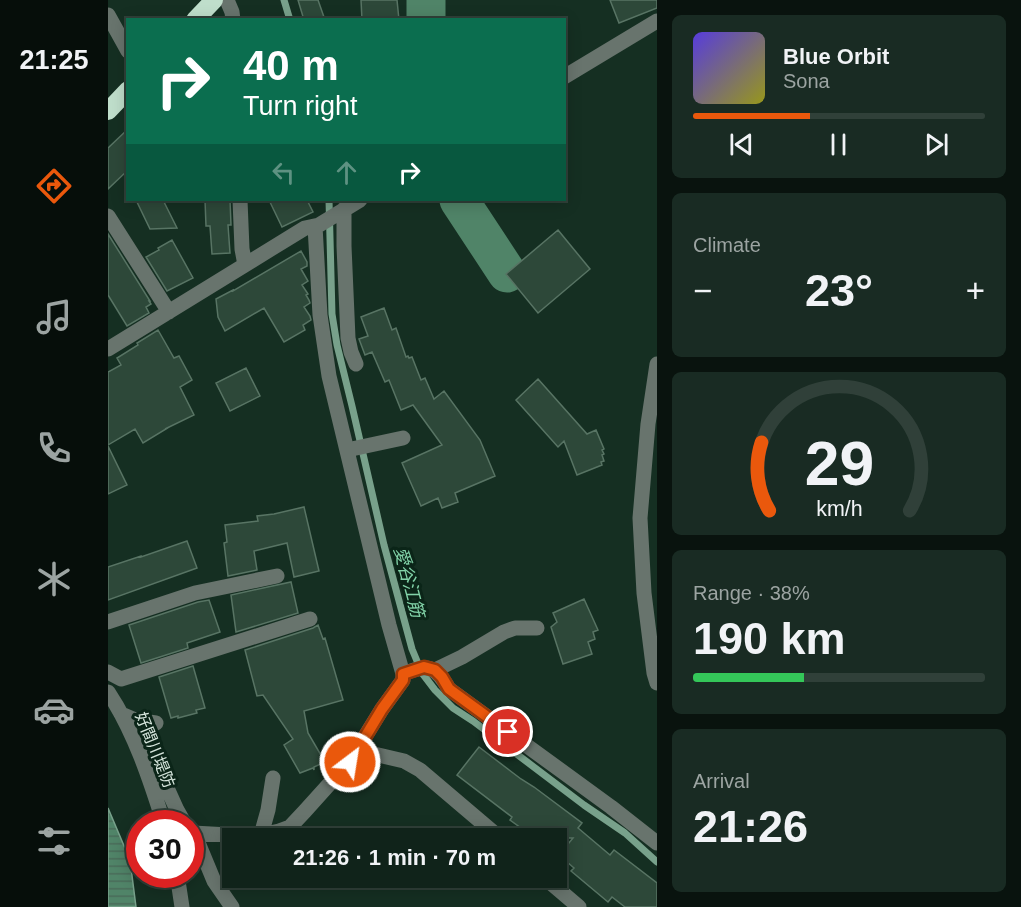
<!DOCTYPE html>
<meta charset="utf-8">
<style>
:root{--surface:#10231a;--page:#192b23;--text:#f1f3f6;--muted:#9ca4a2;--line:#304039;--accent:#ea580c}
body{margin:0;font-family:Helvetica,"Noto Sans JP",sans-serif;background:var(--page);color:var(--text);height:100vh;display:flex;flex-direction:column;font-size:22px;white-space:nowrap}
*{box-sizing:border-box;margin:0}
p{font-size:20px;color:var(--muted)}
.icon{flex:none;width:33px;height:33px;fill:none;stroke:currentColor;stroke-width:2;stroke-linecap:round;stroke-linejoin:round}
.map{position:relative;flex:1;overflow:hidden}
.details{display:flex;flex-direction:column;gap:15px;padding:15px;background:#09130e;width:364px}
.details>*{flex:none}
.top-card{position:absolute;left:18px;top:18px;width:440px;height:183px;border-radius:0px;box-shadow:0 3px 15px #0003,0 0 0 2px var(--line);background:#0b6e4f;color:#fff;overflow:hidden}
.speed{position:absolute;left:18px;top:810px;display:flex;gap:12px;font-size:30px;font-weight:700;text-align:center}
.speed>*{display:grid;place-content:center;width:78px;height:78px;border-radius:50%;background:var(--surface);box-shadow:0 3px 15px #0003,0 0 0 2px var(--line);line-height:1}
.speed .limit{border:9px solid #d22;background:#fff;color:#111}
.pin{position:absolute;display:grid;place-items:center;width:51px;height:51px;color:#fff;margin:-26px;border:3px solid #fff;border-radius:50%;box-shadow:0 2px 6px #0007}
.me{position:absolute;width:66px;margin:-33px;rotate:31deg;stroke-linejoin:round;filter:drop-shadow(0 0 4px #0008)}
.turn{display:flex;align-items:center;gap:21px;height:126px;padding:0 18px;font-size:27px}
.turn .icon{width:78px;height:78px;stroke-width:2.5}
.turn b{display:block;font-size:42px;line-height:51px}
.lanes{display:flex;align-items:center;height:57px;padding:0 18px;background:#0003;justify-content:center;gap:30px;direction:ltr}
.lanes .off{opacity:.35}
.big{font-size:45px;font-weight:800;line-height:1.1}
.details .tile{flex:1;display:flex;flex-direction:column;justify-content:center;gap:9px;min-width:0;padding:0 21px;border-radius:9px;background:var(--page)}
.details .dial{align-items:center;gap:0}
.dial svg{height:156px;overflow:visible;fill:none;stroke:var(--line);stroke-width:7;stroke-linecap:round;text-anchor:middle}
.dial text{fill:var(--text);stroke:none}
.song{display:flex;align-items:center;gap:18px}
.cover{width:72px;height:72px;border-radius:9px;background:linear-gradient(135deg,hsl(250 70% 55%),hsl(60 70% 35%))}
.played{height:6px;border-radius:3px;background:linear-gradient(90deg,var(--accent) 40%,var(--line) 40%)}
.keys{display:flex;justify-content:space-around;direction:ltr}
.heat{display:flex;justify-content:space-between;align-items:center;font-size:33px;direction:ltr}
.charge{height:9px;border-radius:4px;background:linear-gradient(90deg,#34c759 38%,var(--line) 0)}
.trip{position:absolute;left:114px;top:828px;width:345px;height:60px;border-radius:0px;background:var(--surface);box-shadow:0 3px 15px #0003,0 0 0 2px var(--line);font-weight:800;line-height:60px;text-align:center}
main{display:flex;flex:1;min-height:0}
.tabs{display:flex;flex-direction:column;width:108px;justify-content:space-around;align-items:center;background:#060e0a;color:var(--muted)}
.tabs .icon{width:42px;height:42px}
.tabs .active{color:var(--accent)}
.tabs b{font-size:27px;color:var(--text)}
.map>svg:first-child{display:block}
</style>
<main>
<nav class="tabs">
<b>21:25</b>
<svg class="icon active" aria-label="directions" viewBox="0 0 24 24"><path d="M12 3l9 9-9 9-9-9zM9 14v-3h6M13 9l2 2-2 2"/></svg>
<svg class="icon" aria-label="music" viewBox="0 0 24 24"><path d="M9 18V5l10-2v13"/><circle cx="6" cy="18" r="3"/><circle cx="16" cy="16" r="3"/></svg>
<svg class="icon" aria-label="phone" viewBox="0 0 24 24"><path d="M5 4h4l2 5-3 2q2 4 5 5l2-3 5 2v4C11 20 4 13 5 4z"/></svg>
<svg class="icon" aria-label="climate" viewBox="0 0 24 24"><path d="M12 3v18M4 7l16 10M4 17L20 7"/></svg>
<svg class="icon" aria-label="car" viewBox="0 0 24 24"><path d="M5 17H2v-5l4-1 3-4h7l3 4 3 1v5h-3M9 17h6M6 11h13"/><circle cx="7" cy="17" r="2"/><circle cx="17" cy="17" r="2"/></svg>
<svg class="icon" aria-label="filters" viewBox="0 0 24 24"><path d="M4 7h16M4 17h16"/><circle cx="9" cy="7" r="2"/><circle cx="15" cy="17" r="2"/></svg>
</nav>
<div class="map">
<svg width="549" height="907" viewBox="0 0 549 907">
<defs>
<pattern id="water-rules" width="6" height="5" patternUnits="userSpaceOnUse" patternTransform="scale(1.5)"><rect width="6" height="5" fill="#508468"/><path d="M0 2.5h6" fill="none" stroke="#4a6b59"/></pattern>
</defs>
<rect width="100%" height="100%" fill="#152f22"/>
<path fill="url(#water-rules)" stroke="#78a18b" stroke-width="1.5" d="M0 808 22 860 28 907H0Z"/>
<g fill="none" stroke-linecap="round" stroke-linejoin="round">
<path stroke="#78a18b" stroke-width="7" d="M176 0 182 20
M221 200 224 314 229 345 244 406 276 545 304 649 314 673 327 690 345 708 365 721 476 805 517 833 549 862"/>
<path stroke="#508468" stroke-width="39" d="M318 0V20
M351 200 399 273"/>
</g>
<path fill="#2d4839" stroke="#587464" stroke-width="1.5" d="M190 0H210L217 20H196Z
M253 0H289L291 20H254Z
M502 0H549V8L511 23Z
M20 129V170L0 189V148Z
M28 200H55L69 228 42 229Z
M97 200H122L123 225H120L122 253 104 254 102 226H98Z
M161 200H199L205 212 174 227Z
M450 230 482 269 430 313 398 274Z
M0 234 42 301H41L43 304 38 307 41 313 19 326 0 295Z
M64 240 85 278 59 291 38 257 51 250 50 248Z
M193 251 199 262V266L193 269 200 281 194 285 200 294 198 295 201 300 202 303 196 307 202 316 203 320 195 325 197 330 176 342 156 308 117 331 110 317 108 299 125 290V291Z
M276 308 284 330 288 328 298 357 300 356 301 358 304 357 313 380 317 378 326 399 336 391 372 440 387 476 347 493 350 502 334 508 330 498 313 506 294 463 334 445 305 405 293 410 281 380 277 382 264 352 257 355 251 339 260 336 253 317Z
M50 330 66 358 71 356 84 380 72 387 86 415 57 429H58L35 443 27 429 0 445V372L13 365 9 358 30 345 29 343Z
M138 368 152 396 122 411 108 383Z
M430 379 479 434 488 430 496 449 494 450 496 454 494 455 496 461 493 462 494 465 469 475 456 441 450 447 408 400Z
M0 446 19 485 0 494Z
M196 507 211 571 186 577 179 543 146 551 149 570 120 576 116 543 119 542 117 525 150 521 149 516 166 514Z
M79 541 89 568 0 600V567L33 556V557Z
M183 582 190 613 128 632 123 595Z
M476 599 490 630 485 632 487 639 480 642 484 654 455 664 443 627 449 622 445 613Z
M101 600 112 632 79 643 80 648 33 663 21 625 90 602Z
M210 625 215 639 217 638 235 700 196 711 200 733 217 762 206 767V770L205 768 192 773 176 745 185 739 155 695 149 696 137 650 205 628Z
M85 666 97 708 88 710 89 713 70 718V716L63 718 51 677Z
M371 747 413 779 426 787 474 823 470 828 502 855 506 850 549 883V907H517L504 897 500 902 463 871 466 868 451 855 465 838H427L402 820 404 817 349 775Z"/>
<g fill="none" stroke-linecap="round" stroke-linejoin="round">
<path stroke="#68746d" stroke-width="15" d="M119 0 124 12 125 20
M0 15 20 51
M456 77 549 21
M132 200 134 249 137 265
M236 209V246L240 338 243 352 248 364
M0 216 61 312
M0 349 197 228 211 225 252 200
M549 364 540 424 532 518 536 593 546 673 549 683
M239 450 295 438
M0 622 87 593 169 576
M327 670 354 657 396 632 407 628H429
M0 672 13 679 202 619
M295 674C320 664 327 665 341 689L503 807 549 843
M0 692C26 731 42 779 56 824
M13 714 27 720 48 723
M249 750 296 761 312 770 392 838
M35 753 55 779 69 810 77 824
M82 831 89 840 106 881 124 907
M85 833 139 836 153 835 171 831 182 827 197 811 242 761 274 709 295 680V674L281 625 221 376 212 315 207 226
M153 835 160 810 165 778
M69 874 74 907
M437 878 471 907"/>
<path stroke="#bfdecb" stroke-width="18" d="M87 20 106 0
M0 111 20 90"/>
</g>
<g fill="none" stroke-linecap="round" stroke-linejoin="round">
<defs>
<path id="route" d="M242 762 274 709 295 680V674L316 667 327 670 334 677 341 689 400 732"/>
</defs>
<use href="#route" stroke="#983908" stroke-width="15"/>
<use href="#route" stroke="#ea580c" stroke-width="10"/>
</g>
<g text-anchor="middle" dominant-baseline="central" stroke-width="6" stroke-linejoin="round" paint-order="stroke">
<g font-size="16" fill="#d7e6dd" stroke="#0b2518">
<text transform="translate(47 750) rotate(68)">好間川堤防</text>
</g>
<g font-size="18" font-style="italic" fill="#82d3a8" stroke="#0b2518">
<text transform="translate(301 582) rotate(75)">愛谷江筋</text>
</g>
</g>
</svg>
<div class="speed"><div class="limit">30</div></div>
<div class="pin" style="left:400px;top:732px;background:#d93025"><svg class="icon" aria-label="arrive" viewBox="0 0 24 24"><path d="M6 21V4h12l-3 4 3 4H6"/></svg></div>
<svg class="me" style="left:242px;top:762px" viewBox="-20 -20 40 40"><circle r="17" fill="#ea580c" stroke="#fff" stroke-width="3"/><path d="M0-11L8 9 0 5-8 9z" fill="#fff"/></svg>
<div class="trip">21:26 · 1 min · 70 m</div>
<div class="top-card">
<div class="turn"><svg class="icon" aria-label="right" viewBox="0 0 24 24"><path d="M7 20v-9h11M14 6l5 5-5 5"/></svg><div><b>40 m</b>Turn right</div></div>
<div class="lanes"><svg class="icon off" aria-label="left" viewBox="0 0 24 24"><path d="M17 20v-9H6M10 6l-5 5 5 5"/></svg><svg class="icon off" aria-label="ahead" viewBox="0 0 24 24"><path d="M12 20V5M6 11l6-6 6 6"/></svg><svg class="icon" aria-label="right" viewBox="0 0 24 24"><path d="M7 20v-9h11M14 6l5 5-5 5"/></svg></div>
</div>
</div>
<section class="details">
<div class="tile">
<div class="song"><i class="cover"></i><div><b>Blue Orbit</b><p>Sona</p></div></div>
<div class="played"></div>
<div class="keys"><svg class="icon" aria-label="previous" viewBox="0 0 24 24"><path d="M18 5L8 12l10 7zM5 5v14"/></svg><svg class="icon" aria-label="pause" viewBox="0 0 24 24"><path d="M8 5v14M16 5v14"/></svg><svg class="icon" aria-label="next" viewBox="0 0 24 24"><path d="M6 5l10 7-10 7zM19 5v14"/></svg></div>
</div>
<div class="tile"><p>Climate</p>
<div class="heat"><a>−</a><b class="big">23°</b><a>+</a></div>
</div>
<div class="tile dial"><svg viewBox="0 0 100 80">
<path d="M14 69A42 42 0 1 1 86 69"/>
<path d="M14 69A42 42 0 0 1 10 34" stroke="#ea580c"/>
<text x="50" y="56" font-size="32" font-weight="700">29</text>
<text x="50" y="72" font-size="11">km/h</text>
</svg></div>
<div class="tile"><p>Range · 38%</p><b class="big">190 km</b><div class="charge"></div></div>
<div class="tile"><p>Arrival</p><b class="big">21:26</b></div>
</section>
</main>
